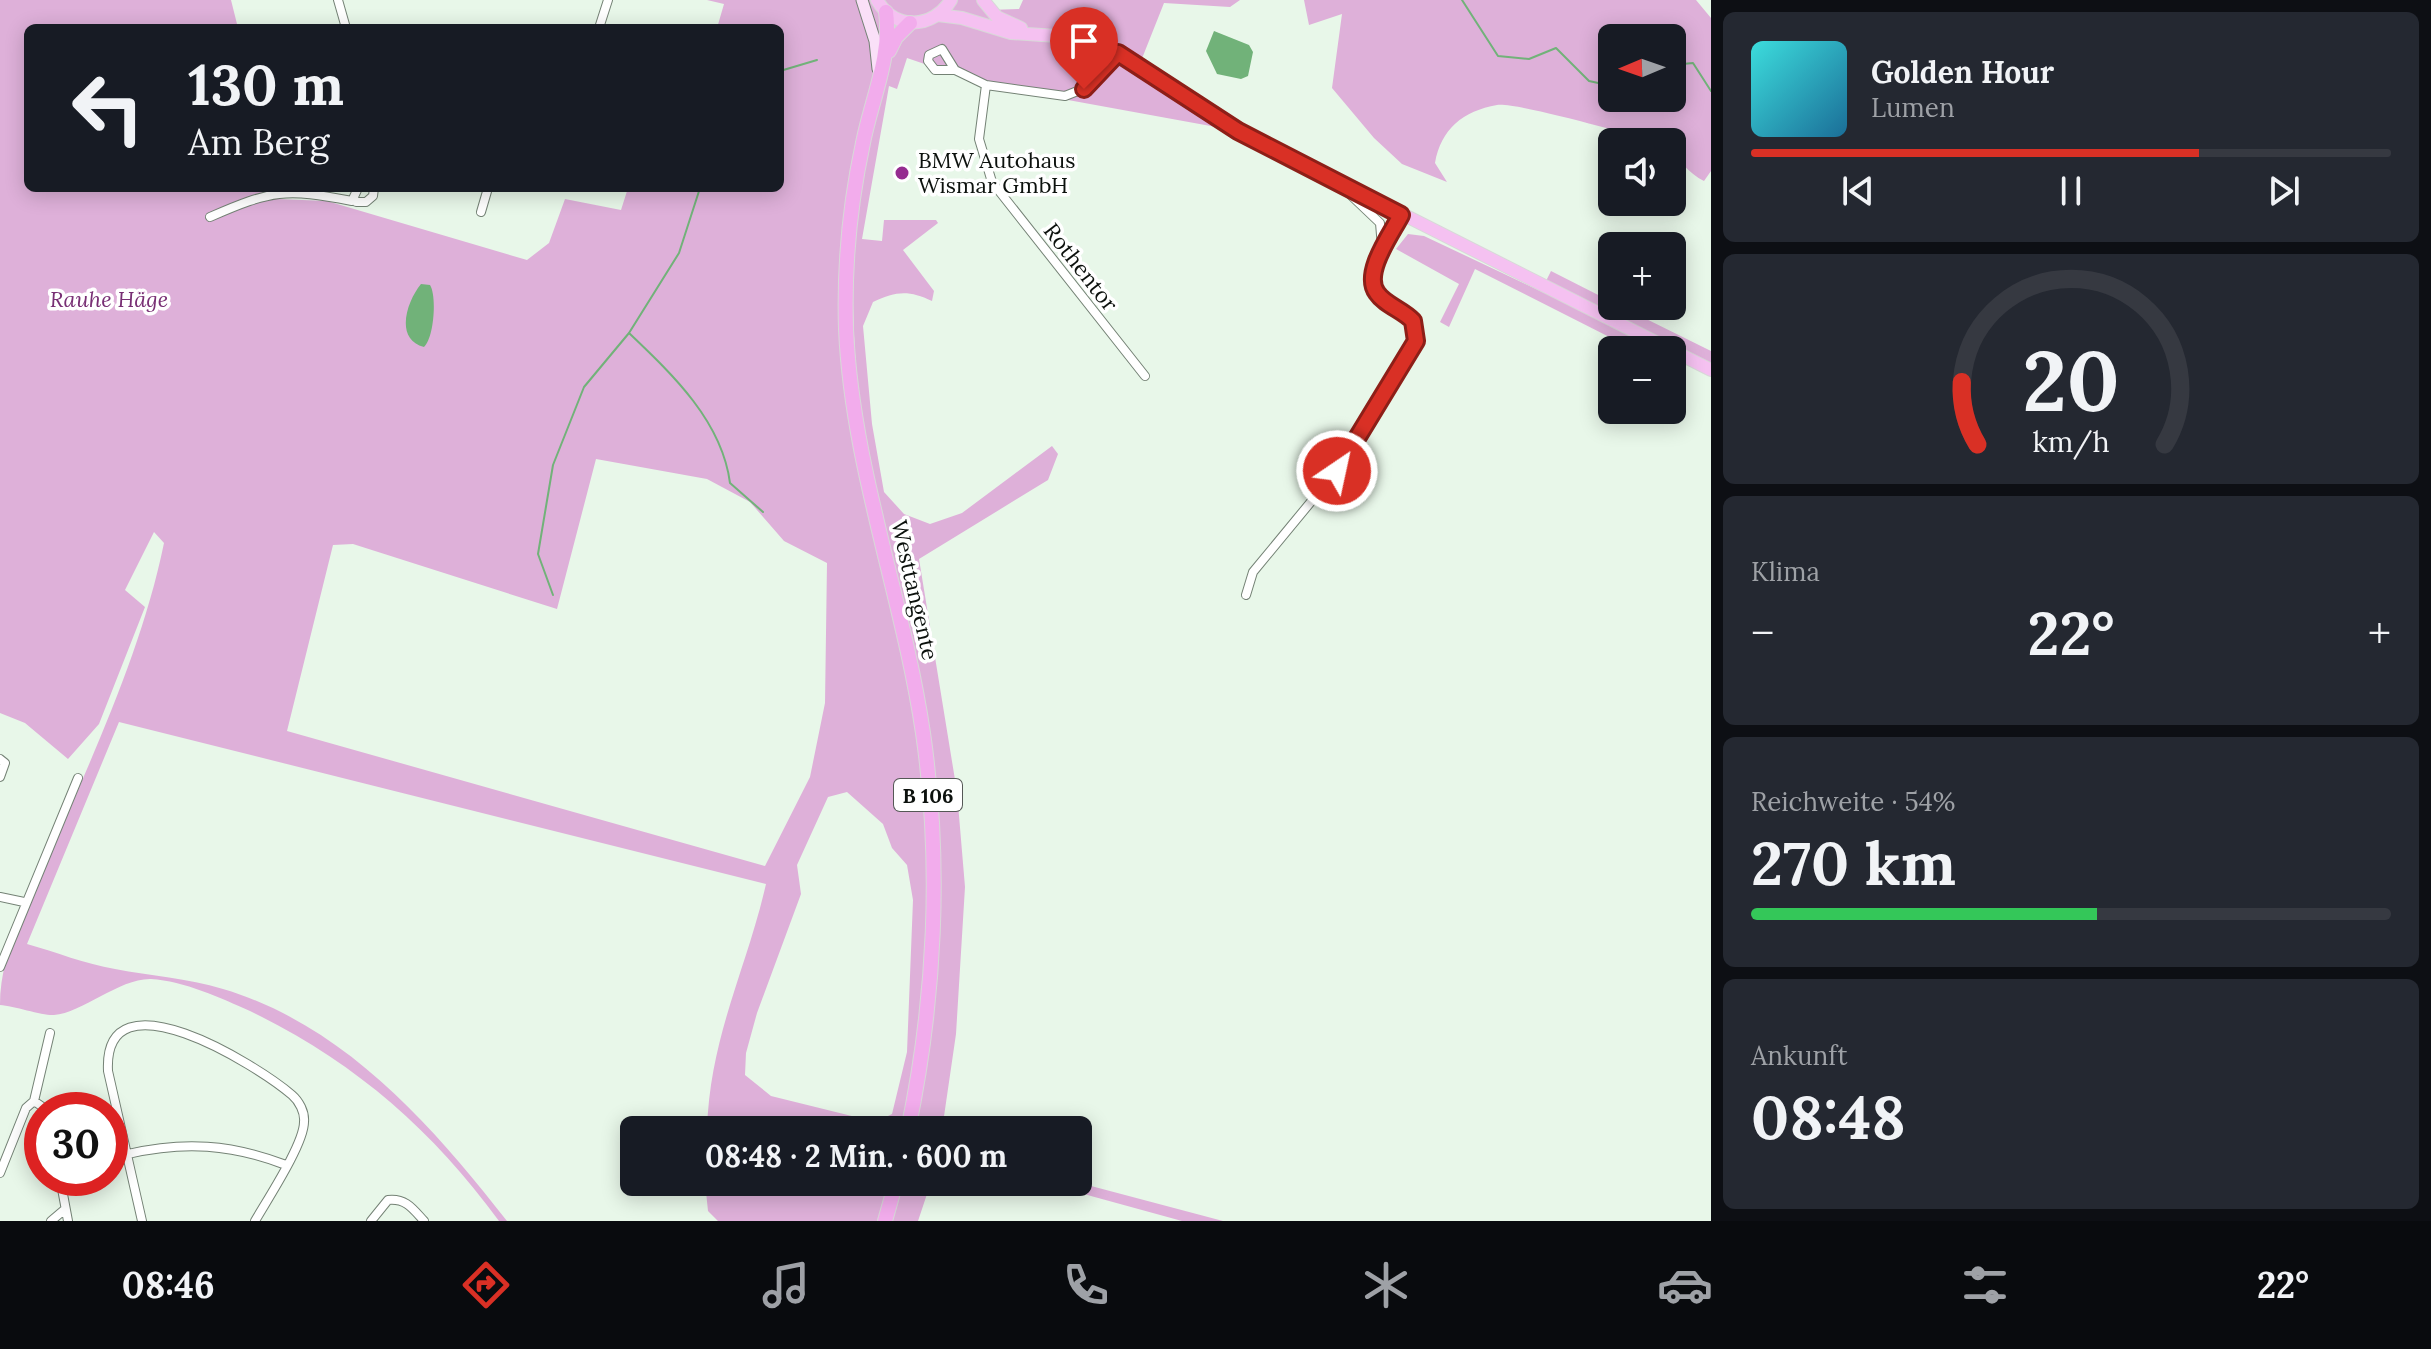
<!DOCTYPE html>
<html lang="de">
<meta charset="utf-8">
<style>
:root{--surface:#171b24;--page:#242831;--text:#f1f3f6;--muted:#9ea1a6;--line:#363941;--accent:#d93025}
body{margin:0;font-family:Lora,serif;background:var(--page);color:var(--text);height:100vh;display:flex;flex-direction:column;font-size:30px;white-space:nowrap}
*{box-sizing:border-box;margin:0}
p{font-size:26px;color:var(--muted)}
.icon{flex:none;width:44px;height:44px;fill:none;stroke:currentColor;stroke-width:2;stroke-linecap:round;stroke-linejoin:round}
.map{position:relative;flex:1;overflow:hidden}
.panel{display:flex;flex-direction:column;gap:12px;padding:12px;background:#0d0f14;width:720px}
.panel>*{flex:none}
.banner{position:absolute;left:24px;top:24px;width:760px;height:168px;border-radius:12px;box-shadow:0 4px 20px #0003;background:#171b24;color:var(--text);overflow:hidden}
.needle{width:52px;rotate:268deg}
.fabs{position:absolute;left:1598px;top:24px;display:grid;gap:16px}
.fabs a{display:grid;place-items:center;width:88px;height:88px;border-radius:12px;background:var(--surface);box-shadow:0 4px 20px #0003;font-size:40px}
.speed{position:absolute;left:24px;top:1092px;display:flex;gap:16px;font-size:40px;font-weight:700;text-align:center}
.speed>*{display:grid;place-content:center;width:104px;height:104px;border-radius:50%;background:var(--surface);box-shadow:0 4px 20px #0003;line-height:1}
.speed .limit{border:12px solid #d22;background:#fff;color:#111}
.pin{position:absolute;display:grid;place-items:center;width:68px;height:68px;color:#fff;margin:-82px -34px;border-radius:50% 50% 50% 0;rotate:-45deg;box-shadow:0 0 8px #0007}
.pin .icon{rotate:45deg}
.me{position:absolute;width:88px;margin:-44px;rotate:34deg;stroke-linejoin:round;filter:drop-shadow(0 0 6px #0008)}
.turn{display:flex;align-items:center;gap:28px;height:168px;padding:0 32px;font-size:36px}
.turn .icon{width:104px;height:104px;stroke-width:2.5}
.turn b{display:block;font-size:56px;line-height:68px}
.big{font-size:60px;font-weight:800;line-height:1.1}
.panel .card{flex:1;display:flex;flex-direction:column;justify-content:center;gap:12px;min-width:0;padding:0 28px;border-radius:12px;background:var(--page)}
.panel .dial{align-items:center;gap:0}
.dial svg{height:208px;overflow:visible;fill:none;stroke:var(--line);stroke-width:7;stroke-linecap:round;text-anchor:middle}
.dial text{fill:var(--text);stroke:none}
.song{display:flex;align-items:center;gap:24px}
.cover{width:96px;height:96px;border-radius:12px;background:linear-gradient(135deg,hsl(180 70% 55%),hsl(200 70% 35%))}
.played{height:8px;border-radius:4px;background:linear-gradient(90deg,var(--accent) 70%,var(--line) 70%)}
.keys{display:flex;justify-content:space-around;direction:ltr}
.heat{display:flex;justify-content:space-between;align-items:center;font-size:44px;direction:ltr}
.charge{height:12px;border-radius:6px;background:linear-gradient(90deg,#34c759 54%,var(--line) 0)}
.trip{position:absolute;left:620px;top:1116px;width:472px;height:80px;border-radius:12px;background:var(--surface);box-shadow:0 4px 20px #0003;font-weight:800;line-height:80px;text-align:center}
.tabs{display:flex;height:128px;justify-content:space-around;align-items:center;background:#090b0e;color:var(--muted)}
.tabs .icon{width:56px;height:56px}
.tabs .on{color:var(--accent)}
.tabs b{font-size:36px;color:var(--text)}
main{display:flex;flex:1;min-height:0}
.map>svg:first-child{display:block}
</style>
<main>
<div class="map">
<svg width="1711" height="1221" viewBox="0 0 1711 1221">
<rect width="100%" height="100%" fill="#e8f7e9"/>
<path fill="#deb0d9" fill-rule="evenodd" d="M0 0H231L238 28H28V188H274L277 199 327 201 527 260 549 243 565 199 621 210 628 188H780V28H717L724 4 707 0H983L989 10 1019 9 1023 0H1240L1230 7 1164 3 1139 66 1238 131 986 85 907 58 897 89 889 86 862 239 882 241 884 220H936L938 223 903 250 934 291 932 301C909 290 896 291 873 302L863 326 872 424 884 492 904 514 930 524 962 513 1052 446 1058 454 1048 480 919 559 957 792 965 887 956 1034 942 1130H914C943 975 945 822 916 667 903 596 881 526 868 455 854 384 851 311 854 238L851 237C827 406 897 568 923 732 943 865 932 999 908 1130H707C710 1036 746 971 766 884L119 722 27 944C56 952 85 964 115 969 151 976 187 978 223 989 344 1025 432 1125 507 1221H499C431 1128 353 1061 250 1011 221 998 184 981 151 979 120 978 82 1013 54 1015 44 1016 14 1006 0 1005 0 945 37 884 61 829 101 737 144 641 164 543L154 532 125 590 145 607 99 724 68 759 25 723 0 713ZM596 459 707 479 750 502 784 541 827 563 825 703 810 777 765 866 287 731 333 545 353 544 557 609ZM847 792 883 824 892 848 907 865 913 900 907 1052 892 1114 876 1122 771 1096 745 1075 746 1053 757 1013 801 894 797 865 828 797Z
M1304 0H1696L1711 18V171L1704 181C1690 174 1673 157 1672 142H1659C1630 135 1517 102 1497 105 1463 111 1441 129 1435 163L1447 182 1402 164 1374 138 1332 88 1342 14 1309 25ZM1612 38H1672V98H1612Z
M1408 234 1424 236 1665 350H1635L1475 269 1449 327 1440 322 1459 284 1396 249Z
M1551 271 1612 302V306H1620L1711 351V366L1546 281Z
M705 1182H896L885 1221H718L708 1211Z
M901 1182H931L918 1221H890Z
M1040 1182H1076L1223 1221H1182Z"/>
<path fill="#71b279" d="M1214 31 1249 45 1253 52 1248 76 1241 79 1217 74 1206 51Z
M421 284 430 285C437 296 434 338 424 347 394 339 407 301 421 284Z"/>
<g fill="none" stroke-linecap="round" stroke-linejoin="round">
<path stroke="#71b279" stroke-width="2" d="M1462 0 1498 56 1529 59 1556 48 1589 81 1612 86
M1672 65 1693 63 1711 91
M780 71 817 60
M629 333C672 374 722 421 730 483L763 512
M553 595 538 554 553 465 584 387 629 333 679 253 700 188"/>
<defs>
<path id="minor" d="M338 0 346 28
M599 28 608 0
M955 70 942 49 929 55 928 61 935 70H955L986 85 1065 96 1090 86 1118 53
M986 85 979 139 992 182 1145 376
M1339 184 1380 223 1382 247
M354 198 356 202H366L373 196 374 188
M481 212 488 188
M210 217C272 190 285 188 352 201L358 188
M1246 595 1253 572 1343 463 1414 349C1430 303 1373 312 1373 279 1373 259 1392 233 1401 215
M0 759 5 763 0 777
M0 897 24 902
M0 967 78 778
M34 1101 47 1110
M128 1154C184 1141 231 1144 286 1165
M0 1173 26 1108 34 1101 50 1033
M60 1178 68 1221
M51 1221 64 1210
M142 1221 108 1071C103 969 257 1065 292 1095 299 1101 305 1112 304 1122 304 1144 267 1200 255 1221
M371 1221 388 1200C406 1198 413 1209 424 1221"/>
<path id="secondary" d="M862 0 875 41 878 69"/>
<path id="primary" d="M877 0C895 31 933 29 951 0
M983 0 997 17 1021 28
M938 15 962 18 1011 33 1072 37 1107 48 1238 131 1711 370"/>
<path id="trunk" d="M886 12C892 56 871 101 863 143 850 203 844 267 846 329 852 467 903 597 923 733 942 864 935 1001 908 1130
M889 51 896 37 910 23
M885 1221 896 1182"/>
</defs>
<use href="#minor" stroke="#748275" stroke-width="10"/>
<use href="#secondary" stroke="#748275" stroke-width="13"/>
<use href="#primary" stroke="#d8d9d8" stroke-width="14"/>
<use href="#trunk" stroke="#d8d9d8" stroke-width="16"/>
<use href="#minor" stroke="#fff" stroke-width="8"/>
<use href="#secondary" stroke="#fae0f8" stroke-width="11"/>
<use href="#primary" stroke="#f5c1f1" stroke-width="12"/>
<use href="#trunk" stroke="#f2acec" stroke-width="14"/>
</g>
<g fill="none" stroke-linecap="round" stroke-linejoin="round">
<defs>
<path id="route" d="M1084 89 1118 53 1238 131 1401 215C1392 233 1362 273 1377 293 1385 305 1403 310 1413 321L1416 341 1337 471"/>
</defs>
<use href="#route" stroke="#8d1f18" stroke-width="20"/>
<use href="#route" stroke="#d93025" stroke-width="14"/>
</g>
<circle fill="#952c90" stroke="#fff" stroke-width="3" cx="902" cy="173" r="8"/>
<g text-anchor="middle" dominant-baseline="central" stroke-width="7" stroke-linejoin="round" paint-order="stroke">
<rect fill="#fff" stroke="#555856" stroke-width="2" x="894" y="779" width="68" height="32" rx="6"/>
<g font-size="20" font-weight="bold" fill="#0c110d">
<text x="928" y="795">B 106</text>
</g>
<g font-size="22" fill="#0c110d" stroke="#fff" text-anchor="start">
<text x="918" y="160">BMW Autohaus<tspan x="918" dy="25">Wismar GmbH</tspan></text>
</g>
<g font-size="22" fill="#0c110d" stroke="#fff">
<text transform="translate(1081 267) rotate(52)">Rothentor</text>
<text transform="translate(915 590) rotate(77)">Westtangente</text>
</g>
<g font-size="22" font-style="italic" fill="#782f74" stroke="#fff">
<text x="109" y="299">Rauhe Häge</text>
</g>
</g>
</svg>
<div class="fabs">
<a><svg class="needle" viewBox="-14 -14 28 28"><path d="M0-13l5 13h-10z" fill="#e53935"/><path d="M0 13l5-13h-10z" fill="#9ea1a6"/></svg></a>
<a><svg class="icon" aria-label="sound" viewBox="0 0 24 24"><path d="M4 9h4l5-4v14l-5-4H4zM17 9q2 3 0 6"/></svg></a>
<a>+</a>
<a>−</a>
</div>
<div class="speed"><div class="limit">30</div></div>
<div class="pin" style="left:1084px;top:89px;background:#d93025"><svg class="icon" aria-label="arrive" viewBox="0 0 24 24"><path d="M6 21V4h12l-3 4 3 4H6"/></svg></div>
<svg class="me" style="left:1337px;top:471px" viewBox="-20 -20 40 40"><circle r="17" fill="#d93025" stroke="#fff" stroke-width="3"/><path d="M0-11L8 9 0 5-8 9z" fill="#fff"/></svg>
<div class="trip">08:48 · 2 Min. · 600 m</div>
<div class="banner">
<div class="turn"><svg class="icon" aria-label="left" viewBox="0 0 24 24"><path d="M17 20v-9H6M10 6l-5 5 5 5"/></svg><div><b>130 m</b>Am Berg</div></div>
</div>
</div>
<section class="panel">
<div class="card">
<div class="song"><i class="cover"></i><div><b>Golden Hour</b><p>Lumen</p></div></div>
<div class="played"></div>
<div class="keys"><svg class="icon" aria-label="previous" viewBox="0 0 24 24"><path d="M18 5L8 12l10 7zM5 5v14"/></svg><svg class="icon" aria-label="pause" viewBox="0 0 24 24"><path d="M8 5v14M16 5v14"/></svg><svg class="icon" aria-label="next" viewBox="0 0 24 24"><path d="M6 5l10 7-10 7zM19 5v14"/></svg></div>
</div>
<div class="card dial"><svg viewBox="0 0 100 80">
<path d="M14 69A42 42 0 1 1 86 69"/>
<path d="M14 69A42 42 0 0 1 8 45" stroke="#d93025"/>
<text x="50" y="56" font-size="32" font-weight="700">20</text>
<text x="50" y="72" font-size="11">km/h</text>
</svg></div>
<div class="card"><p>Klima</p>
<div class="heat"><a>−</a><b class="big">22°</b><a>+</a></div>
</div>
<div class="card"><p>Reichweite · 54%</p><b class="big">270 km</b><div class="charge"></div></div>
<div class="card"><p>Ankunft</p><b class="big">08:48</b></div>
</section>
</main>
<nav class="tabs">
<b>08:46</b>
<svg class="icon on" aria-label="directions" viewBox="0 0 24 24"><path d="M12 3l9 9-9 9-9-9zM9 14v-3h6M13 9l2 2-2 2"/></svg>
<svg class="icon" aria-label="music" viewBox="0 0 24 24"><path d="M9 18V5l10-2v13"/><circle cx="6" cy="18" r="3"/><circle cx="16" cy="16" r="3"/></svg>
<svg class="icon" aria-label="phone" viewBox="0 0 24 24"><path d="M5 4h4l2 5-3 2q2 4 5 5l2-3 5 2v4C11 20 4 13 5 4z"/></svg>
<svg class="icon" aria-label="climate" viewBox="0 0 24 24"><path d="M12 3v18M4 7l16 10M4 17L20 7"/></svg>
<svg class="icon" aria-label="car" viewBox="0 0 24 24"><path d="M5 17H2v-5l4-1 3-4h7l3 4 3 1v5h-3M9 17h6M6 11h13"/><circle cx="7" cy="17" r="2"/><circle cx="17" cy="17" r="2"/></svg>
<svg class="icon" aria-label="filters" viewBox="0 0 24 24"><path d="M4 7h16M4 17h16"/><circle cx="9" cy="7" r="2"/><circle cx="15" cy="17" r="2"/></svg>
<b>22°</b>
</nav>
